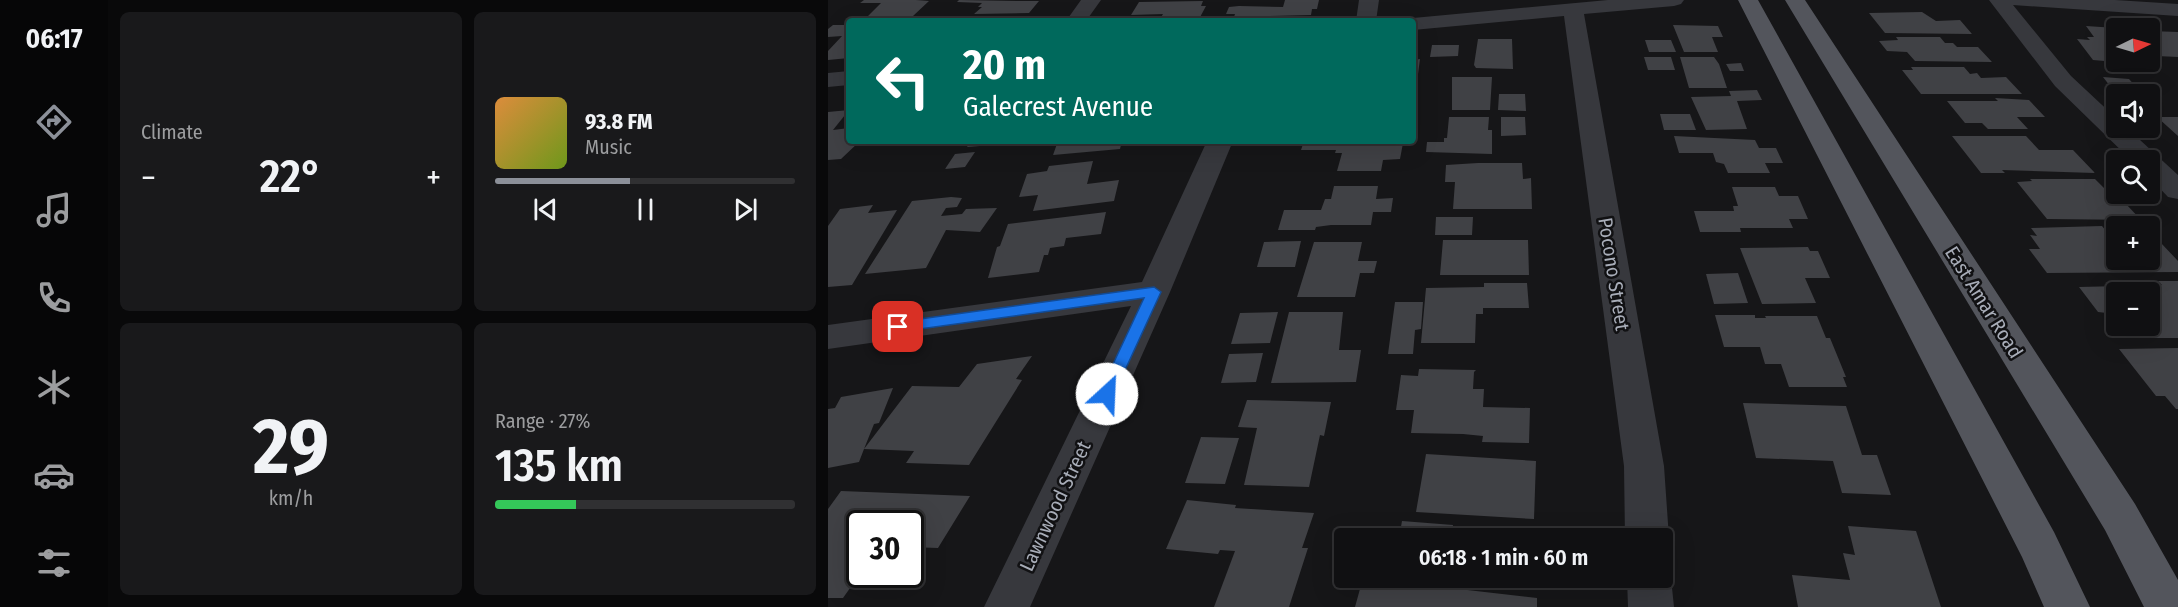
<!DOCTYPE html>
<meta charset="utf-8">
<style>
:root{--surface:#101012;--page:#19191b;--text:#f1f3f6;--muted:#9c9d9f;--line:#303032;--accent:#8c9099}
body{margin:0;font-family:"Fira Sans Condensed",sans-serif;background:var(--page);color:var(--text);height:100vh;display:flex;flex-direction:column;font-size:22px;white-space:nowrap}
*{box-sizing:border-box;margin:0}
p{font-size:20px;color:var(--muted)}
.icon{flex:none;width:33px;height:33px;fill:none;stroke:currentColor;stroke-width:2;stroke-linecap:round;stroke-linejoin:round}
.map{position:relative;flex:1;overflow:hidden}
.panel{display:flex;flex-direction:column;gap:12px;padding:12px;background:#09090a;width:720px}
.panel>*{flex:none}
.top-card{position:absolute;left:18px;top:18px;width:570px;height:126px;border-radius:6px;box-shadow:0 6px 24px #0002,0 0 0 2px var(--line);background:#00695c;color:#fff;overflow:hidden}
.needle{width:39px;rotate:85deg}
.fabs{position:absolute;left:1278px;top:18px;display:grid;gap:12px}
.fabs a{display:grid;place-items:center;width:54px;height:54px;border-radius:6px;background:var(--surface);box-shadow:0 6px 24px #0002,0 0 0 2px var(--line);font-size:30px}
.speed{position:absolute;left:18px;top:510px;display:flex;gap:12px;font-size:30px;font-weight:700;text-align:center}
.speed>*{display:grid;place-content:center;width:78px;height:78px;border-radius:50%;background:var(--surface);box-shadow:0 6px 24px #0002,0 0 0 2px var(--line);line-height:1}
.speed .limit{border:3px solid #111;border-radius:9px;background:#fff;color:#111}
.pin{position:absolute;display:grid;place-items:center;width:51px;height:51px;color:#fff;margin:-26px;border-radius:12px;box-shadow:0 3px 9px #0006}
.me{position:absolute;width:66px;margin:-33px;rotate:25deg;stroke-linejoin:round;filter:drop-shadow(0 0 4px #0008)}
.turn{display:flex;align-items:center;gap:21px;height:126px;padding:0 18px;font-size:27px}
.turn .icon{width:78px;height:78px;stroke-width:2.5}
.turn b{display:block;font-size:42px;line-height:51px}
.big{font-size:45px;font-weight:600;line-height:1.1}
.panel .tile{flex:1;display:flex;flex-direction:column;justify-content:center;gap:9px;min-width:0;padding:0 21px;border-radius:9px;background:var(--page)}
.panel .dial{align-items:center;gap:0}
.dial b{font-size:78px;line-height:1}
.song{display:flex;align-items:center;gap:18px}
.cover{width:72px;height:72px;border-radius:9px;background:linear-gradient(135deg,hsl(30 70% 55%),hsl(80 70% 35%))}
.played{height:6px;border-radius:3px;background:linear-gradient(90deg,var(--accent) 45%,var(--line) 45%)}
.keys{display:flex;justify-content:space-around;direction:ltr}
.heat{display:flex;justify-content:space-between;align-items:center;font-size:33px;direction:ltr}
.charge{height:9px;border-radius:4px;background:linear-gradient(90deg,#34c759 27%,var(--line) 0)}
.panel .tiles{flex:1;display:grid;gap:12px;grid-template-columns:repeat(2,1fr)}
.trip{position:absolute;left:506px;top:528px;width:339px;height:60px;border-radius:6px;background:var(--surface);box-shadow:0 6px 24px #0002,0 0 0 2px var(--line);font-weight:600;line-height:60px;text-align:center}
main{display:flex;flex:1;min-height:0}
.tabs{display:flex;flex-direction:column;width:108px;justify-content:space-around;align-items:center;background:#060607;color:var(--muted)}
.tabs .icon{width:42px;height:42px}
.tabs .current{color:var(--accent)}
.tabs b{font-size:27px;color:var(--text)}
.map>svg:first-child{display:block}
</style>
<main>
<nav class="tabs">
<b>06:17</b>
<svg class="icon current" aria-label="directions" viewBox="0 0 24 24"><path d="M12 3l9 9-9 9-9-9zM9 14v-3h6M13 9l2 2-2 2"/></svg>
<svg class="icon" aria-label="music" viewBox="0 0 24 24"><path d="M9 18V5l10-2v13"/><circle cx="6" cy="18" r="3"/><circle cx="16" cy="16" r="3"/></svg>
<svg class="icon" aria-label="phone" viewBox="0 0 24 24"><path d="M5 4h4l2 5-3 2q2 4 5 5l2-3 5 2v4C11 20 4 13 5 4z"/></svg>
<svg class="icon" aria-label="climate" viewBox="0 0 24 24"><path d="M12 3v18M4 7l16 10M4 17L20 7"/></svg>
<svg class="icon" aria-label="car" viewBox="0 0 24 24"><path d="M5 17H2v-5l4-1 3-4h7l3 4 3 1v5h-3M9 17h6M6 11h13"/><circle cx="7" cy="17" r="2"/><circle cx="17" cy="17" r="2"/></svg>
<svg class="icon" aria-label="filters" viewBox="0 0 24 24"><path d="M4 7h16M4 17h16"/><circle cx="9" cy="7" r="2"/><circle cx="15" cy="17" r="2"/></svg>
</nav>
<section class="panel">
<div class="tiles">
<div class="tile"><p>Climate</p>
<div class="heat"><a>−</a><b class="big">22°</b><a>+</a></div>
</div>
<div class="tile">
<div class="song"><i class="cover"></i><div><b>93.8 FM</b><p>Music</p></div></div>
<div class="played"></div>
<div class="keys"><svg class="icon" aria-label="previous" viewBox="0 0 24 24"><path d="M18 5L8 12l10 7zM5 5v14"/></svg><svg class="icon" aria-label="pause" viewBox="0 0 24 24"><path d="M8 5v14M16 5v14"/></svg><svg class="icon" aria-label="next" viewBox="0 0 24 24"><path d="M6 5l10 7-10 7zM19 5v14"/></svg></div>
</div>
<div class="tile dial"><b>29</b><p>km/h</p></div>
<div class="tile"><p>Range · 27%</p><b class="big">135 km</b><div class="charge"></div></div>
</div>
</section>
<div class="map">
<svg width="1350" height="607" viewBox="0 0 1350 607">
<rect width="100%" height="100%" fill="#161618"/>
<path fill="#404145" d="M36 0H88L101 1 85 16 39 17 53 3H32Z
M131 0 189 1H211L201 13 146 14 154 7H150L154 3 129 2Z
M457 0H491L489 9H484L483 15 406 17 407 14H398L401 7 411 6 455 7Z
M375 1 373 6H378L370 21H331L335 14 303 15 311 2Z
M1094 12 1108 21 1132 20 1144 34 1057 33 1041 13Z
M5 25H21V58L0 60V51L14 36 0 37V29Z
M845 25 890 26 895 37H884L890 52H856Z
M1258 26 1288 28V62L1265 60 1249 39 1262 40 1259 37H1266Z
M1322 31 1350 32V57L1329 56 1322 49Z
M1068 37H1112L1117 43H1125L1129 47H1150L1164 62 1087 61 1079 52 1059 51 1051 41 1070 40Z
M650 39H684L685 69 648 68 646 65Z
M817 40H843L848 52H821Z
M604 45H631L630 56 602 57Z
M816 57H843L847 70H820Z
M852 57H886L891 64 899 88H861Z
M592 59 590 74H585V60Z
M913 63 916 71H902L898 64Z
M1083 67H1136L1142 74 1149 73 1153 78 1178 77 1194 94H1093L1074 70H1085Z
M624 77H664L662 110H624Z
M1275 77 1301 79 1309 88 1282 86Z
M929 90 934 100 909 101 919 129 878 130 863 97 903 96 901 91Z
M671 94H697L698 111 670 110Z
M1167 98 1201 100 1217 117H1189L1200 129H1160L1154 123H1137L1119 101H1170Z
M21 110 5 130 21 128V141H32L13 159 0 160V112Z
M832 114H862L868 130H836Z
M621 117H661L660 130H664V154L598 152 599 142H616V138H619Z
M673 117H697L698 135 673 136Z
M1329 117H1350V136Z
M846 136 927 140 931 148H948L955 163H937L942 173H900L896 164 888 162 885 153H851Z
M1124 136H1198L1211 150H1245L1267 173 1174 170 1177 173H1153Z
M142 141H190V143L139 147Z
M230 141H294L292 149 225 155Z
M476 141H558V143H575L572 159 555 160 553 171H509L514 153H507L508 150H473Z
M147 152 137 167 117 169 127 154Z
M265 161 259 184 291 180 286 201 205 211 210 195 191 197 199 174 219 171 221 166Z
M650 163H694L695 179 703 178 704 209H625L627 182H617L618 165Z
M1202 179H1267L1277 189H1284L1313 220 1219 219 1189 182 1204 181Z
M506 186H550L548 199 565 198 563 212H545L543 225H503L488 227 487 230H450L456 210H493L497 199H503Z
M904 187H947L951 196H970L980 219H961L965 228H912L913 232H872L866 211H906L905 206H910Z
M123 197 134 198 129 207 118 208 113 216 134 214 138 209 169 208 152 232 118 230 98 268 37 274 84 201Z
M45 205 40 213 69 210 24 285 0 287V226L12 209Z
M278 212 273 234 238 238 236 246 222 248 220 255H216L211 272 160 278 169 247 172 246 180 224Z
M608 217H645L644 235H607Z
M1274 226 1283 237H1288V260H1322V244L1333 243 1350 261V272L1219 273 1201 249H1212L1202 235 1209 236 1203 228Z
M615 240H700L701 275H612Z
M473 241 467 267H429L436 242Z
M486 242H534L530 261H549L546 273H532L527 297H469Z
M980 247 982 251H990L1002 278H977L988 303 934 304 912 248Z
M910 273 920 303 886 304 878 274Z
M1330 281H1350V338H1308L1298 326H1322V292H1288V314L1270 312 1251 287 1334 285Z
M656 283H699L701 308H655V314H648L647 343H593L598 288 656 287Z
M567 302H595L593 329 587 330 585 354H560Z
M450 312 442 343 403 344 412 313Z
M461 312H515L511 350H533L528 382 443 383Z
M887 315H927V318H938L937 316H989L998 338H1002L1018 377H1015L1019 387H961L953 364H937L932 347H896Z
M1350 348V409H1348L1337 396H1328L1291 349Z
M435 353 428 382 393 383 401 354Z
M204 356 188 379 194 380 141 465 78 463 86 451 36 449 31 462 0 468V409L7 408 13 397 65 388 51 423 46 424 36 449 84 386 131 387 149 364Z
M591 369 648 370 646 372 645 389H656L655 407 702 408 701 443 654 442 655 436 635 434 583 433 586 410H568L573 375 590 376Z
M419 400 503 402 496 436 492 435 481 487 416 485 429 428 410 427Z
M915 403 1018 406 1034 455H1049L1063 495 1014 493 1005 461 928 458Z
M373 437 411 438 397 484 357 483Z
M598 454 708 461 706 519 588 512Z
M13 491 142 496 110 548 82 547V524H32V574L15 598H0V509Z
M359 500 408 505 407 508 486 513 474 548H480L461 607H386L407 551 392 550 390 554 338 549Z
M574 521 625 525 623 538H571Z
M1020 526 1088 531 1113 607H970L964 575 1022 580 1015 553 1027 555Z
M535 578 709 598V607H527Z"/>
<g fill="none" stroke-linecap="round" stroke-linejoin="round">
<path fill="#37383d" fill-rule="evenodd" d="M253 0H273L258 21H238Z
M531 0H551L548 21H528Z
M780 0H856L853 4 846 6 756 14 836 466 841 538 834 552V538H797L796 466 736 16 585 30V21H577L585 18Z
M1161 0H1287L1350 4V16L1185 5 1243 76 1288 118V128H1299L1350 175V199L1340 197 1322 178V160H1303L1227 86Z
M21 71V85L0 87V73Z
M379 141H405L342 292 202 607H156L303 306 0 349V325L314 282Z
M834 562 843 578 846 607H800L799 578H834Z"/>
<path fill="#53555c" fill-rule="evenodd" d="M910 0H930L1226 532 1262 607H1216L1194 557Z
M957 0H977L1307 504 1350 580V607H1316L1277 530Z"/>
</g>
<path fill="#1a73e8" stroke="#114b97" stroke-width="1.5" d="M326 287 333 292 286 394 279 400 271 394 316 298 70 332 63 327 70 322Z"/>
<g text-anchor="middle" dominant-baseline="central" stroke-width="5" stroke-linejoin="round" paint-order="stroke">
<g font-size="20" fill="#a8adb8" stroke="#111113">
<text transform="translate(786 274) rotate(81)">Pocono Street</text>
<text transform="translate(1156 302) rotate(58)">East Amar Road</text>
<text transform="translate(227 506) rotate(-65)">Lawnwood Street</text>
</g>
</g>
</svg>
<div class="fabs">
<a><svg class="needle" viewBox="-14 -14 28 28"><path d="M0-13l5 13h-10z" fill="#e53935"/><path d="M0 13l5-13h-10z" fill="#9c9d9f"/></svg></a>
<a><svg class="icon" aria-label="sound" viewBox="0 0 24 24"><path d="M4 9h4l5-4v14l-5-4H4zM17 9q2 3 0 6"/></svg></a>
<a><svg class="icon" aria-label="search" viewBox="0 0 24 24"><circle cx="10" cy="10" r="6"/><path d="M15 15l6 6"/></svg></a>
<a>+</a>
<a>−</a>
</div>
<div class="speed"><div class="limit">30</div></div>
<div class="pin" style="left:70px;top:327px;background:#d93025"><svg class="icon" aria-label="arrive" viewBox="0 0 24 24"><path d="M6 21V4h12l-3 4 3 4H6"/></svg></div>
<svg class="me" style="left:279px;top:394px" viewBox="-20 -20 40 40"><circle r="19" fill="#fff"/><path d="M0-13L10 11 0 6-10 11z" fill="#1a73e8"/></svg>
<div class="trip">06:18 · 1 min · 60 m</div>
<div class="top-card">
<div class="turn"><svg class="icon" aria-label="left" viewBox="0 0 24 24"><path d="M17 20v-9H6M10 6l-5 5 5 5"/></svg><div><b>20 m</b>Galecrest Avenue</div></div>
</div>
</div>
</main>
